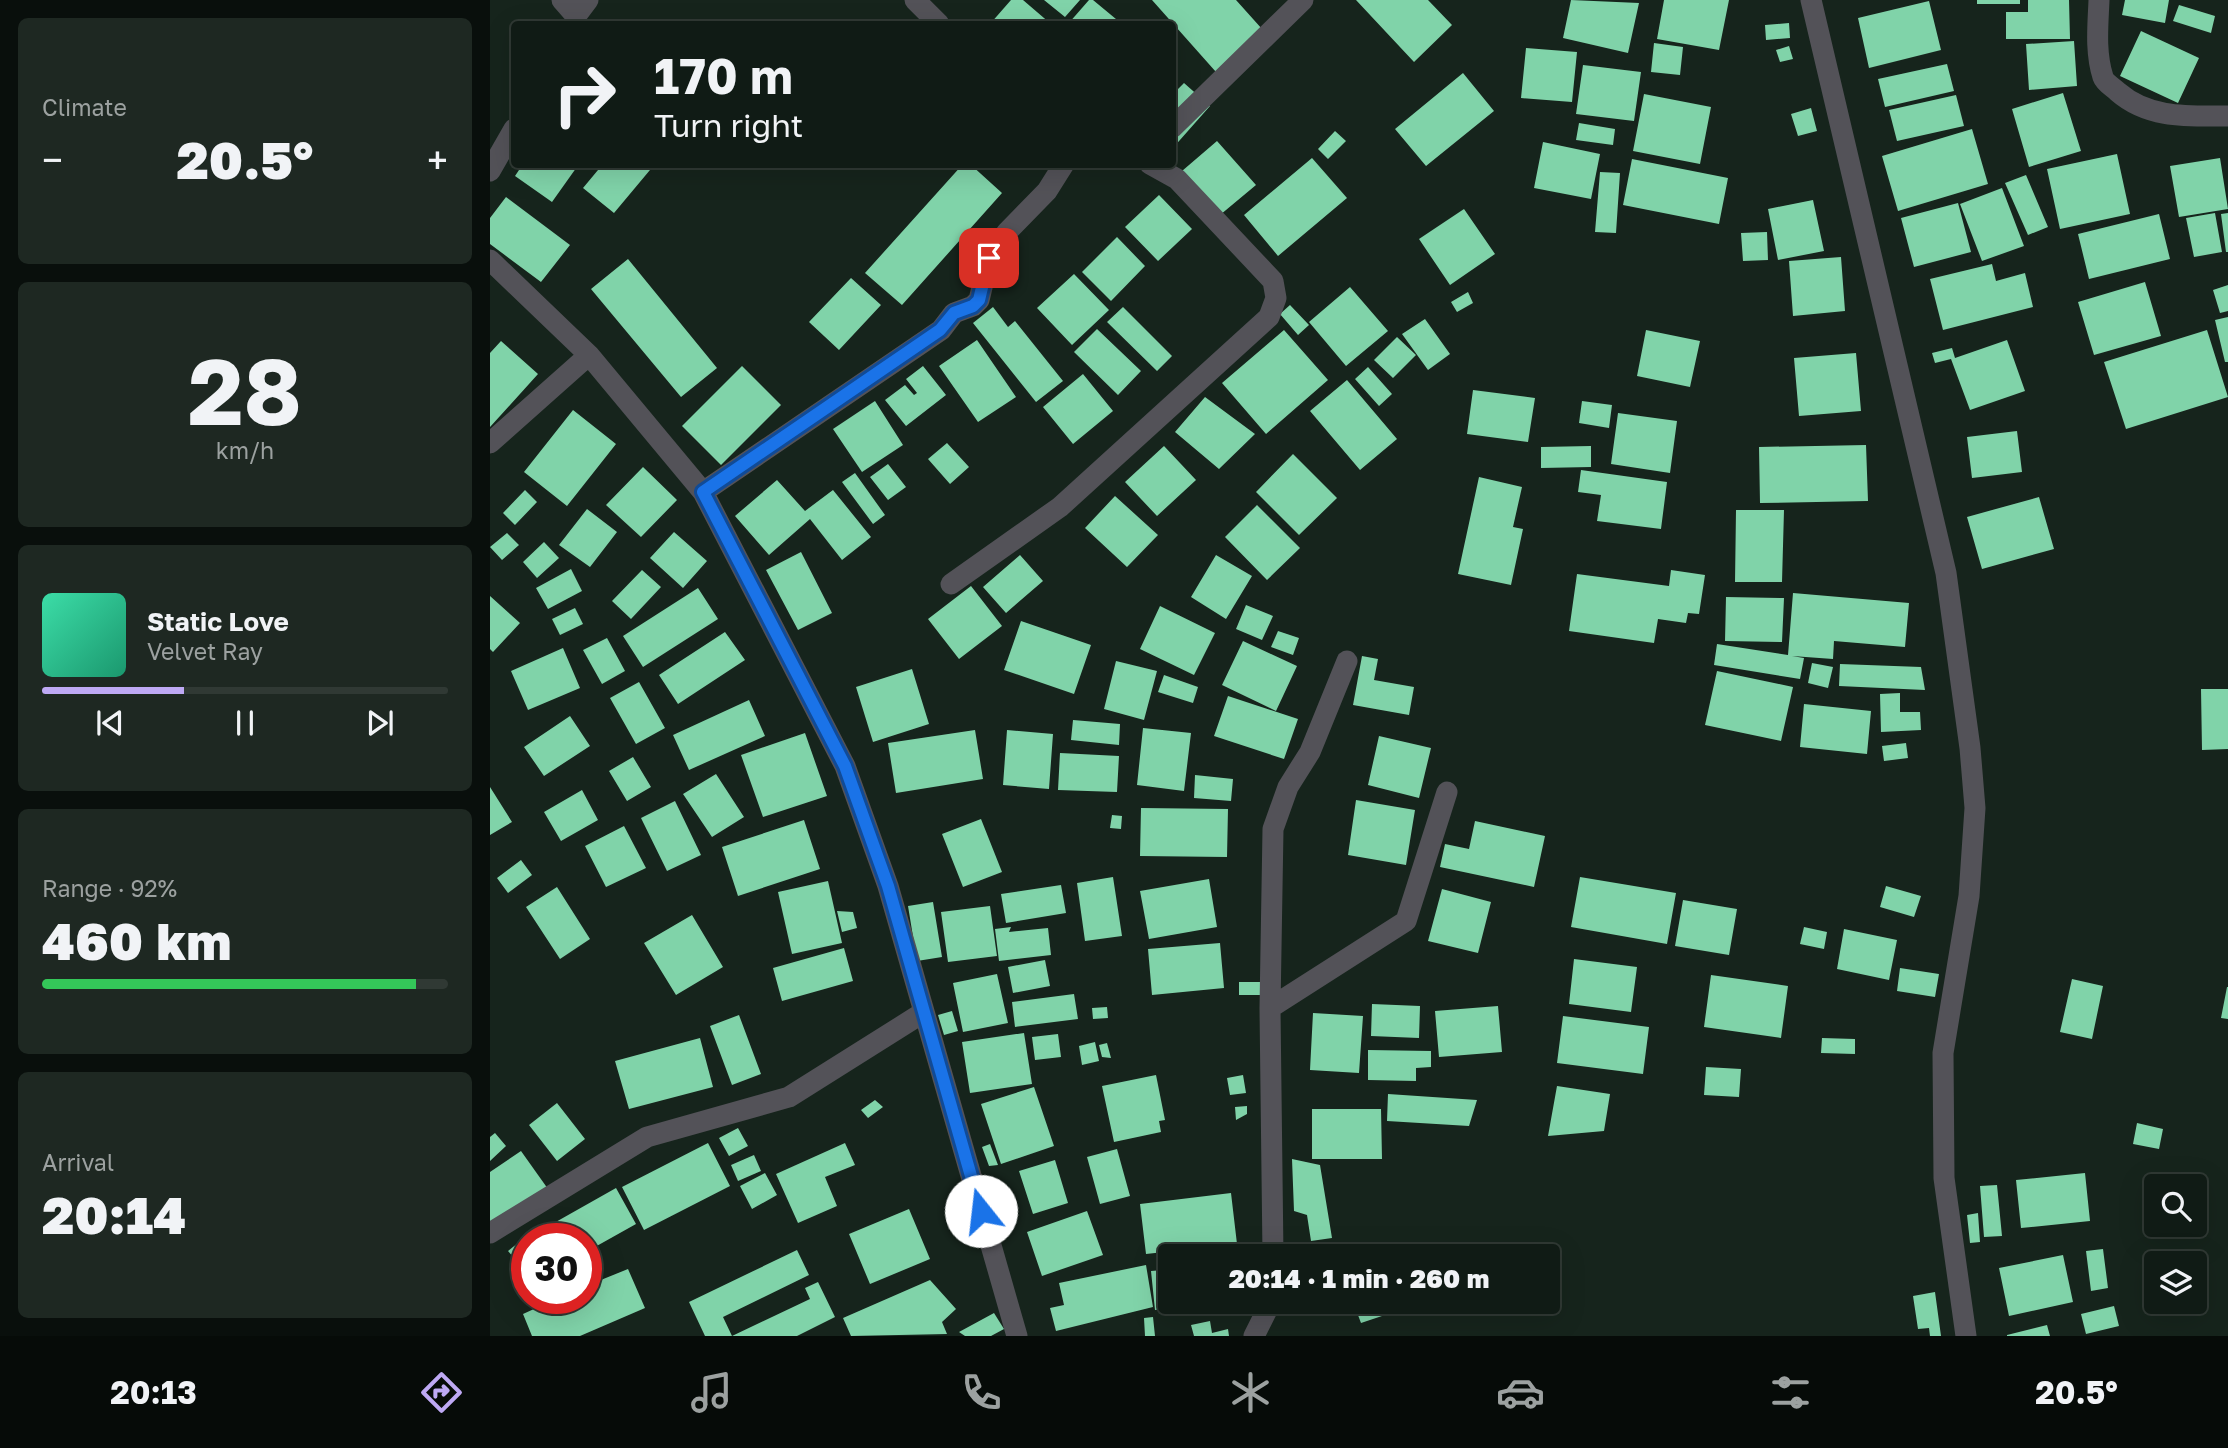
<!DOCTYPE html>
<meta charset="utf-8">
<style>
:root{--surface:#101b15;--page:#1e2822;--text:#f1f3f6;--muted:#9ca1a0;--line:#303934;--accent:#bea9f4}
body{margin:0;font-family:"Golos Text",sans-serif;background:var(--page);color:var(--text);height:100vh;display:flex;flex-direction:column;font-size:26px;white-space:nowrap}
*{box-sizing:border-box;margin:0}
p{font-size:23px;color:var(--muted)}
.icon{flex:none;width:38px;height:38px;fill:none;stroke:currentColor;stroke-width:2;stroke-linecap:round;stroke-linejoin:round}
.map{position:relative;flex:1;overflow:hidden}
.panel{display:flex;flex-direction:column;gap:18px;padding:18px;background:#090f0c;width:490px}
.panel>*{flex:none}
.banner{position:absolute;left:21px;top:21px;width:665px;height:147px;border-radius:7px;box-shadow:0 7px 28px #0002,0 0 0 2px var(--line);background:#101b15;color:var(--text);overflow:hidden}
.tools{position:absolute;left:1654px;top:1174px;display:grid;gap:14px}
.tools a{display:grid;place-items:center;width:63px;height:63px;border-radius:7px;background:var(--surface);box-shadow:0 7px 28px #0002,0 0 0 2px var(--line);font-size:35px}
.speed{position:absolute;left:21px;top:1223px;display:flex;gap:14px;font-size:35px;font-weight:700;text-align:center}
.speed>*{display:grid;place-content:center;width:91px;height:91px;border-radius:50%;background:var(--surface);box-shadow:0 7px 28px #0002,0 0 0 2px var(--line);line-height:1}
.speed .limit{border:10px solid #d22;background:#fff;color:#111}
.pin{position:absolute;display:grid;place-items:center;width:60px;height:60px;color:#fff;margin:-30px;border-radius:14px;box-shadow:0 4px 10px #0006}
.me{position:absolute;width:77px;margin:-38px;rotate:344deg;stroke-linejoin:round;filter:drop-shadow(0 0 5px #0008)}
.turn{display:flex;align-items:center;gap:24px;height:147px;padding:0 28px;font-size:32px}
.turn .icon{width:91px;height:91px;stroke-width:2.5}
.turn b{display:block;font-size:49px;line-height:60px}
.big{font-size:52px;font-weight:800;line-height:1.1}
.panel .card{flex:1;display:flex;flex-direction:column;justify-content:center;gap:10px;min-width:0;padding:0 24px;border-radius:10px;background:var(--page)}
.panel .dial{align-items:center;gap:0}
.dial b{font-size:91px;line-height:1}
.song{display:flex;align-items:center;gap:21px}
.cover{width:84px;height:84px;border-radius:10px;background:linear-gradient(135deg,hsl(160 70% 55%),hsl(160 70% 35%))}
.played{height:7px;border-radius:4px;background:linear-gradient(90deg,var(--accent) 35%,var(--line) 35%)}
.keys{display:flex;justify-content:space-around;direction:ltr}
.heat{display:flex;justify-content:space-between;align-items:center;font-size:38px;direction:ltr}
.charge{height:10px;border-radius:5px;background:linear-gradient(90deg,#34c759 92%,var(--line) 0)}
.trip{position:absolute;left:668px;top:1244px;width:402px;height:70px;border-radius:7px;background:var(--surface);box-shadow:0 7px 28px #0002,0 0 0 2px var(--line);font-weight:800;line-height:70px;text-align:center}
.dock{display:flex;height:112px;justify-content:space-around;align-items:center;background:#060b08;color:var(--muted)}
.dock .icon{width:49px;height:49px}
.dock .current{color:var(--accent)}
.dock b{font-size:32px;color:var(--text)}
main{display:flex;flex:1;min-height:0}
.map>svg:first-child{display:block}
</style>
<main>
<section class="panel">
<div class="card"><p>Climate</p>
<div class="heat"><a>−</a><b class="big">20.5°</b><a>+</a></div>
</div>
<div class="card dial"><b>28</b><p>km/h</p></div>
<div class="card">
<div class="song"><i class="cover"></i><div><b>Static Love</b><p>Velvet Ray</p></div></div>
<div class="played"></div>
<div class="keys"><svg class="icon" aria-label="previous" viewBox="0 0 24 24"><path d="M18 5L8 12l10 7zM5 5v14"/></svg><svg class="icon" aria-label="pause" viewBox="0 0 24 24"><path d="M8 5v14M16 5v14"/></svg><svg class="icon" aria-label="next" viewBox="0 0 24 24"><path d="M6 5l10 7-10 7zM19 5v14"/></svg></div>
</div>
<div class="card"><p>Range · 92%</p><b class="big">460 km</b><div class="charge"></div></div>
<div class="card"><p>Arrival</p><b class="big">20:14</b></div>
</section>
<div class="map">
<svg width="1738" height="1336" viewBox="0 0 1738 1336">
<rect width="100%" height="100%" fill="#16241c"/>
<path fill="#80d3a9" d="M521 0H533L561 24H500Z
M554 0H590L575 17Z
M599 0H603L632 24H578Z
M662 0H746L781 39 734 81Z
M866 0H938L962 25 924 62Z
M1081 0 1149 3 1138 53 1073 38Z
M1174 0H1239L1229 50 1167 39Z
M1487 0H1530V4H1487Z
M1538 0H1579L1580 39H1516V12H1538Z
M1635 0H1679L1675 23 1632 15Z
M1439 1 1451 50 1379 68 1368 18Z
M1689 5 1725 16 1721 33 1683 21Z
M1299 23 1300 38 1276 40 1275 25Z
M1651 31 1709 58 1688 103 1630 76Z
M1584 41 1587 86 1539 90 1536 44Z
M1164 43 1193 47 1190 75 1161 72Z
M1299 46 1303 59 1290 62 1286 50Z
M1036 48 1087 52 1082 102 1031 98Z
M1457 64 1464 91 1395 107 1388 79Z
M1093 65 1151 72 1144 121 1086 114Z
M973 73 1004 111 936 166 905 129Z
M694 83 720 106 682 149V95Z
M1573 93 1591 151 1539 167 1522 109Z
M1154 94 1221 107 1210 164 1143 151Z
M1466 95 1474 126 1407 141 1399 110Z
M1321 108 1327 131 1308 136 1301 114Z
M1089 123 1125 129 1123 145 1086 140Z
M1482 129 1498 184 1408 211 1392 156Z
M845 131 856 141 838 159 828 149Z
M727 141 766 185 730 215 692 171Z
M1053 142 1110 154 1101 199 1044 188Z
M1627 154 1640 214 1570 229 1557 169Z
M822 158 857 198 788 256 754 215Z
M1730 158 1738 209 1689 217 1680 166Z
M1142 159 1238 178 1229 224 1133 205Z
M33 164H89L62 202 25 176Z
M113 164H165L124 213 93 188Z
M473 164H480L512 193 412 305 375 273Z
M1110 172 1130 173 1126 233 1105 232Z
M1536 175 1558 227 1538 235 1515 183Z
M1512 188 1534 246 1492 261 1470 204Z
M669 195 702 229 668 261 635 227Z
M16 197 80 245 51 282 0 244V218Z
M1323 200 1334 251 1288 260 1278 209Z
M1468 203 1481 252 1424 267 1411 218Z
M974 209 1005 254 960 285 929 239Z
M1725 213 1732 252 1704 257 1696 218Z
M1738 213V252H1736L1731 214Z
M1669 214 1680 259 1599 279 1588 234Z
M1277 232 1278 260 1253 261 1251 233Z
M627 237 655 266 621 301 592 272Z
M1351 257 1355 311 1303 316 1299 261Z
M138 259 227 368 191 397 101 289Z
M1502 264 1506 281 1535 273 1543 307 1453 330 1440 279Z
M584 274 619 310 582 345 547 308Z
M361 278 391 305 349 350 319 322Z
M1655 282 1671 336 1604 355 1588 302Z
M1738 285V311L1730 313 1723 290Z
M860 287 898 331 856 366 819 322Z
M978 292 983 303 967 312 961 302Z
M800 305 819 325 808 335 790 314Z
M503 307 518 327 525 321 573 381 546 402 483 323Z
M633 307 682 356 667 371 617 322Z
M1738 317V362H1735L1725 320Z
M935 319 960 354 938 370 912 334Z
M607 329 651 371 628 395 584 352Z
M794 330 838 380 776 434 732 383Z
M1156 330 1210 341 1200 387 1147 376Z
M1717 330 1738 397 1636 429 1614 362Z
M907 337 926 355 903 378 884 360Z
M487 340 526 397 488 422 449 366Z
M1517 340 1535 391 1480 410 1461 359 1445 363 1442 353 1462 348 1465 358Z
M11 341 48 374 0 427V353Z
M1366 353 1371 411 1309 416 1304 358Z
M252 366 291 405 231 465 192 426Z
M433 366 456 395 416 426 395 400 415 385 424 395 427 393 416 379Z
M878 367 902 394 889 406 865 379Z
M593 374 623 411 583 444 553 407Z
M857 380 907 439 870 470 820 411Z
M983 390 1045 398 1038 442 977 434Z
M715 397 765 434 729 469 685 432Z
M385 401 413 445 372 472 343 429Z
M1092 401 1122 405 1119 428 1089 423Z
M83 410 126 444 77 506 34 472Z
M1128 413 1187 421 1180 473 1121 464Z
M1527 431 1532 472 1482 478 1477 437Z
M457 443 479 467 460 484 438 459Z
M1376 445 1378 501 1270 503 1269 447Z
M674 446 706 480 667 516 635 482Z
M1101 446V467L1051 468V447Z
M803 454 847 498 809 535 766 492Z
M398 464 416 487 398 500 380 477Z
M153 467 187 500 151 537 116 505Z
M1091 470 1177 482 1171 529 1107 521 1111 495 1088 492Z
M365 473 395 515 383 524 352 482Z
M989 477 1032 487 1023 527 1033 529 1021 585 968 574Z
M287 480 315 511 343 490 381 537 352 560 320 519 279 555 245 516Z
M35 490 47 502 25 525 13 513Z
M625 496 668 535 637 567 595 528Z
M1549 497 1564 549 1492 569 1477 517Z
M767 505 810 548 777 580 735 537Z
M97 509 127 532 100 567 69 545Z
M1246 510H1294L1292 582H1245Z
M184 532 217 561 193 588 160 558Z
M17 533 29 545 12 560 0 547Z
M54 542 69 558 47 578 33 562Z
M311 552 342 613 308 630 276 570Z
M530 555 553 581 516 613 493 587Z
M726 555 762 576 736 619 701 597Z
M81 569 92 591 58 609 46 588Z
M152 570 171 587 141 619 122 601Z
M1181 570 1215 575 1209 614 1198 613 1196 623 1168 619 1164 643 1079 631 1087 574 1179 586Z
M481 586 512 626 469 659 438 619Z
M208 588 228 619 153 667 133 636Z
M1303 593 1419 603 1415 647 1344 641 1343 659 1302 656 1314 658 1310 679 1224 665 1227 644 1298 655Z
M0 596 30 623 3 652 0 649Z
M1236 597 1294 598 1292 642 1235 641Z
M756 605 783 616 772 640 746 629Z
M670 606 725 633 704 675 650 649Z
M85 608 93 624 70 635 62 619Z
M531 621 601 645 584 694 514 670Z
M788 631 809 638 803 655 781 647Z
M235 632 255 660 188 704 169 675Z
M117 638 135 671 112 684 93 650Z
M753 641 807 666 786 711 732 685Z
M73 648 90 688 38 710 21 671Z
M872 656 888 659 884 680 924 687 919 715 863 705Z
M626 661 667 671 654 720 614 709Z
M1322 663 1343 667 1338 688 1318 683Z
M1350 664 1431 667 1435 690 1349 686Z
M422 669 439 724 383 742 366 687Z
M1227 671 1303 687 1291 741 1215 725Z
M674 675 708 687 703 703 668 692Z
M149 682 175 728 146 744 120 698Z
M1711 689H1738V749L1712 750Z
M1410 693V712H1430L1431 730 1391 732 1390 694Z
M738 696 808 719 794 759 724 736Z
M259 700 275 736 199 770 183 735Z
M1314 704 1381 711 1377 754 1310 747Z
M80 716 100 746 54 776 34 747Z
M583 720 630 724 629 745 581 740Z
M653 728 701 733 694 791 647 785Z
M485 730 493 779 406 793 398 743Z
M517 730 563 734 559 789 513 785Z
M315 733 337 796 273 817 251 755Z
M889 736 941 748 929 798 878 785Z
M1416 743 1418 758 1394 761 1392 746Z
M570 753 629 756 627 792 568 790Z
M143 757 161 787 137 801 119 771Z
M226 774 254 817 222 837 193 794Z
M705 775 743 779 741 801 704 798Z
M0 787 22 822 0 835Z
M92 790 108 820 71 841 54 812Z
M866 800 925 810 916 865 858 855Z
M185 801 211 855 177 871 151 818Z
M651 808 738 809 737 857 650 856Z
M622 815 632 816 631 829 620 828Z
M491 819 512 872 473 887 452 834Z
M314 820 330 869 248 896 232 847Z
M985 821 1055 836 1044 887 950 867 955 844 979 849Z
M134 826 156 868 116 887 95 846Z
M31 860 42 875 18 893 7 878Z
M623 877 632 936 595 941 587 883Z
M1090 877 1186 893 1177 944 1081 927Z
M719 879 727 927 659 939 650 891Z
M338 881 352 943 302 954 288 892Z
M571 885 576 913 516 923 511 894Z
M1396 886 1431 896 1424 917 1390 907Z
M67 887 100 939 70 959 36 907Z
M952 889 1001 902 988 953 938 941Z
M1193 900 1247 909 1239 955 1185 946Z
M443 902 452 957 427 961 418 906Z
M500 906 507 956 458 962 451 912Z
M347 911 363 912 367 928 352 932Z
M202 915 233 967 186 995 154 943Z
M521 927 519 932 558 928 561 955 509 961 505 929Z
M1314 927 1337 932 1334 949 1310 944Z
M1354 929 1407 940 1399 980 1347 969Z
M730 943 734 988 662 995 658 949Z
M354 948 363 981 292 1001 283 968Z
M1084 959 1147 967 1141 1012 1079 1004Z
M555 960 560 986 523 993 518 967Z
M1410 968 1449 974 1445 997 1407 991Z
M507 974 518 1023 473 1032 463 983Z
M1221 975 1298 986 1291 1038 1214 1027Z
M1582 979 1613 986 1602 1039 1570 1032Z
M749 982H771V995H749Z
M1737 987H1738V1019L1731 1018Z
M584 994 588 1019 525 1027 522 1002Z
M882 1004 930 1006 929 1038 881 1036Z
M1008 1006 1012 1052 949 1057 945 1011Z
M617 1007 618 1018 603 1019 602 1008Z
M462 1011 468 1031 454 1035 448 1015Z
M823 1013 873 1016 869 1073 820 1070Z
M249 1015 271 1074 242 1085 220 1026Z
M1073 1016 1159 1027 1153 1074 1067 1063Z
M534 1033 542 1084 480 1093 472 1042Z
M568 1034 571 1057 545 1060 542 1037Z
M210 1038 223 1087 139 1109 125 1061Z
M1332 1038 1365 1039V1054L1331 1053Z
M605 1042 609 1061 592 1065 589 1046Z
M617 1043 621 1058 612 1057 609 1045Z
M878 1050 941 1051V1067L926 1068V1081L878 1080Z
M1216 1067 1251 1069 1249 1097 1214 1095Z
M666 1075 675 1120 669 1121 671 1132 624 1142 612 1086Z
M753 1075 756 1093 740 1095 737 1078Z
M1067 1086 1120 1094 1114 1131 1058 1136Z
M544 1087 564 1146 511 1164 491 1104Z
M898 1094 987 1100 979 1126 897 1121Z
M385 1100 393 1107 378 1118 371 1110Z
M67 1103 95 1139 67 1161 39 1125Z
M757 1106V1114L746 1120 745 1107Z
M822 1109H891L892 1159H822Z
M1647 1123 1673 1129 1669 1149 1643 1144Z
M248 1128 258 1146 239 1156 229 1138Z
M5 1133 16 1146 0 1161V1137Z
M218 1143 240 1186 154 1230 132 1187Z
M355 1143 365 1165 335 1177 347 1206 308 1223 286 1174Z
M500 1144 508 1165 499 1166 492 1147Z
M627 1149 640 1196 610 1204 597 1157Z
M31 1151 58 1189 0 1229V1172Z
M264 1155 271 1171 248 1181 241 1165Z
M802 1159 830 1165 842 1238 821 1241 817 1215 804 1211Z
M565 1160 578 1203 543 1214 529 1171Z
M275 1173 287 1195 262 1209 250 1186Z
M1595 1173 1600 1221 1531 1228 1526 1180Z
M1507 1185 1512 1236 1494 1237 1490 1186Z
M126 1188 146 1224 96 1252V1239H73L64 1223Z
M741 1193 747 1244 656 1254 650 1204Z
M419 1209 440 1259 380 1284 359 1234Z
M597 1211 613 1255 552 1276 537 1232Z
M1488 1213 1490 1242 1480 1243 1477 1215Z
M44 1230 52 1239H37V1273L18 1251Z
M1613 1249 1618 1288 1601 1291 1596 1251Z
M307 1250 319 1275 233 1317 242 1336H215L199 1302Z
M1573 1255 1583 1302 1519 1316 1509 1268Z
M656 1265 663 1307 566 1331 560 1308 574 1305 569 1283Z
M138 1269 155 1308 90 1336H42L33 1314 68 1298H96V1286Z
M673 1270 678 1309 665 1310 661 1271Z
M440 1280 466 1309 452 1322 457 1334 361 1336 353 1318Z
M328 1282 345 1317 307 1336H242L320 1299 315 1288Z
M1445 1292 1451 1336H1440L1439 1328 1428 1329 1423 1296Z
M682 1302H731V1304L684 1311Z
M863 1302H921L922 1306 871 1323Z
M1624 1306 1629 1326 1596 1334 1591 1314Z
M504 1313 514 1329 501 1336H475L469 1332Z
M663 1317 665 1336H655L654 1318Z
M720 1321 722 1333 738 1329 739 1336H704L701 1325Z
M1557 1325 1560 1336H1517V1335Z"/>
<g fill="none" stroke-linecap="round" stroke-linejoin="round">
<path stroke="#535258" stroke-width="21" d="M72 0 86 16 98 0
M425 0 449 24
M1321 0 1456 573 1480 748 1485 808 1479 896 1453 1053 1454 1178 1476 1336
M1609 0C1608 25 1605 52 1613 77 1615 83 1623 87 1628 92 1659 119 1699 116 1738 116
M682 128 813 0
M0 171 24 129
M0 260 99 355 213 492 451 330 464 313 483 306 489 300 499 258 517 232 557 191 574 164
M0 443 99 355
M213 492 355 766 398 886 527 1336
M461 584 570 507 779 317 786 298 783 281 687 179 660 164
M780 1008 916 921 957 792
M0 1233 157 1137 299 1097 434 1012
M783 1256 780 1008 783 829 798 787 820 752 857 661
M764 1336 781 1302"/>
</g>
<g fill="none" stroke-linecap="round" stroke-linejoin="round">
<defs>
<path id="route" d="M491 1211 398 886 355 766 213 492 450 330 464 313 483 306 489 300 499 258"/>
</defs>
<use href="#route" stroke="#114b97" stroke-width="18"/>
<use href="#route" stroke="#1a73e8" stroke-width="12"/>
</g>
</svg>
<div class="tools">
<a><svg class="icon" aria-label="search" viewBox="0 0 24 24"><circle cx="10" cy="10" r="6"/><path d="M15 15l6 6"/></svg></a>
<a><svg class="icon" aria-label="layers" viewBox="0 0 24 24"><path d="M12 4l9 5-9 5-9-5zM3 14l9 5 9-5"/></svg></a>
</div>
<div class="speed"><div class="limit">30</div></div>
<div class="pin" style="left:499px;top:258px;background:#d93025"><svg class="icon" aria-label="arrive" viewBox="0 0 24 24"><path d="M6 21V4h12l-3 4 3 4H6"/></svg></div>
<svg class="me" style="left:491px;top:1211px" viewBox="-20 -20 40 40"><circle r="19" fill="#fff"/><path d="M0-13L10 11 0 6-10 11z" fill="#1a73e8"/></svg>
<div class="trip">20:14 · 1 min · 260 m</div>
<div class="banner">
<div class="turn"><svg class="icon" aria-label="right" viewBox="0 0 24 24"><path d="M7 20v-9h11M14 6l5 5-5 5"/></svg><div><b>170 m</b>Turn right</div></div>
</div>
</div>
</main>
<nav class="dock">
<b>20:13</b>
<svg class="icon current" aria-label="directions" viewBox="0 0 24 24"><path d="M12 3l9 9-9 9-9-9zM9 14v-3h6M13 9l2 2-2 2"/></svg>
<svg class="icon" aria-label="music" viewBox="0 0 24 24"><path d="M9 18V5l10-2v13"/><circle cx="6" cy="18" r="3"/><circle cx="16" cy="16" r="3"/></svg>
<svg class="icon" aria-label="phone" viewBox="0 0 24 24"><path d="M5 4h4l2 5-3 2q2 4 5 5l2-3 5 2v4C11 20 4 13 5 4z"/></svg>
<svg class="icon" aria-label="climate" viewBox="0 0 24 24"><path d="M12 3v18M4 7l16 10M4 17L20 7"/></svg>
<svg class="icon" aria-label="car" viewBox="0 0 24 24"><path d="M5 17H2v-5l4-1 3-4h7l3 4 3 1v5h-3M9 17h6M6 11h13"/><circle cx="7" cy="17" r="2"/><circle cx="17" cy="17" r="2"/></svg>
<svg class="icon" aria-label="filters" viewBox="0 0 24 24"><path d="M4 7h16M4 17h16"/><circle cx="9" cy="7" r="2"/><circle cx="15" cy="17" r="2"/></svg>
<b>20.5°</b>
</nav>
